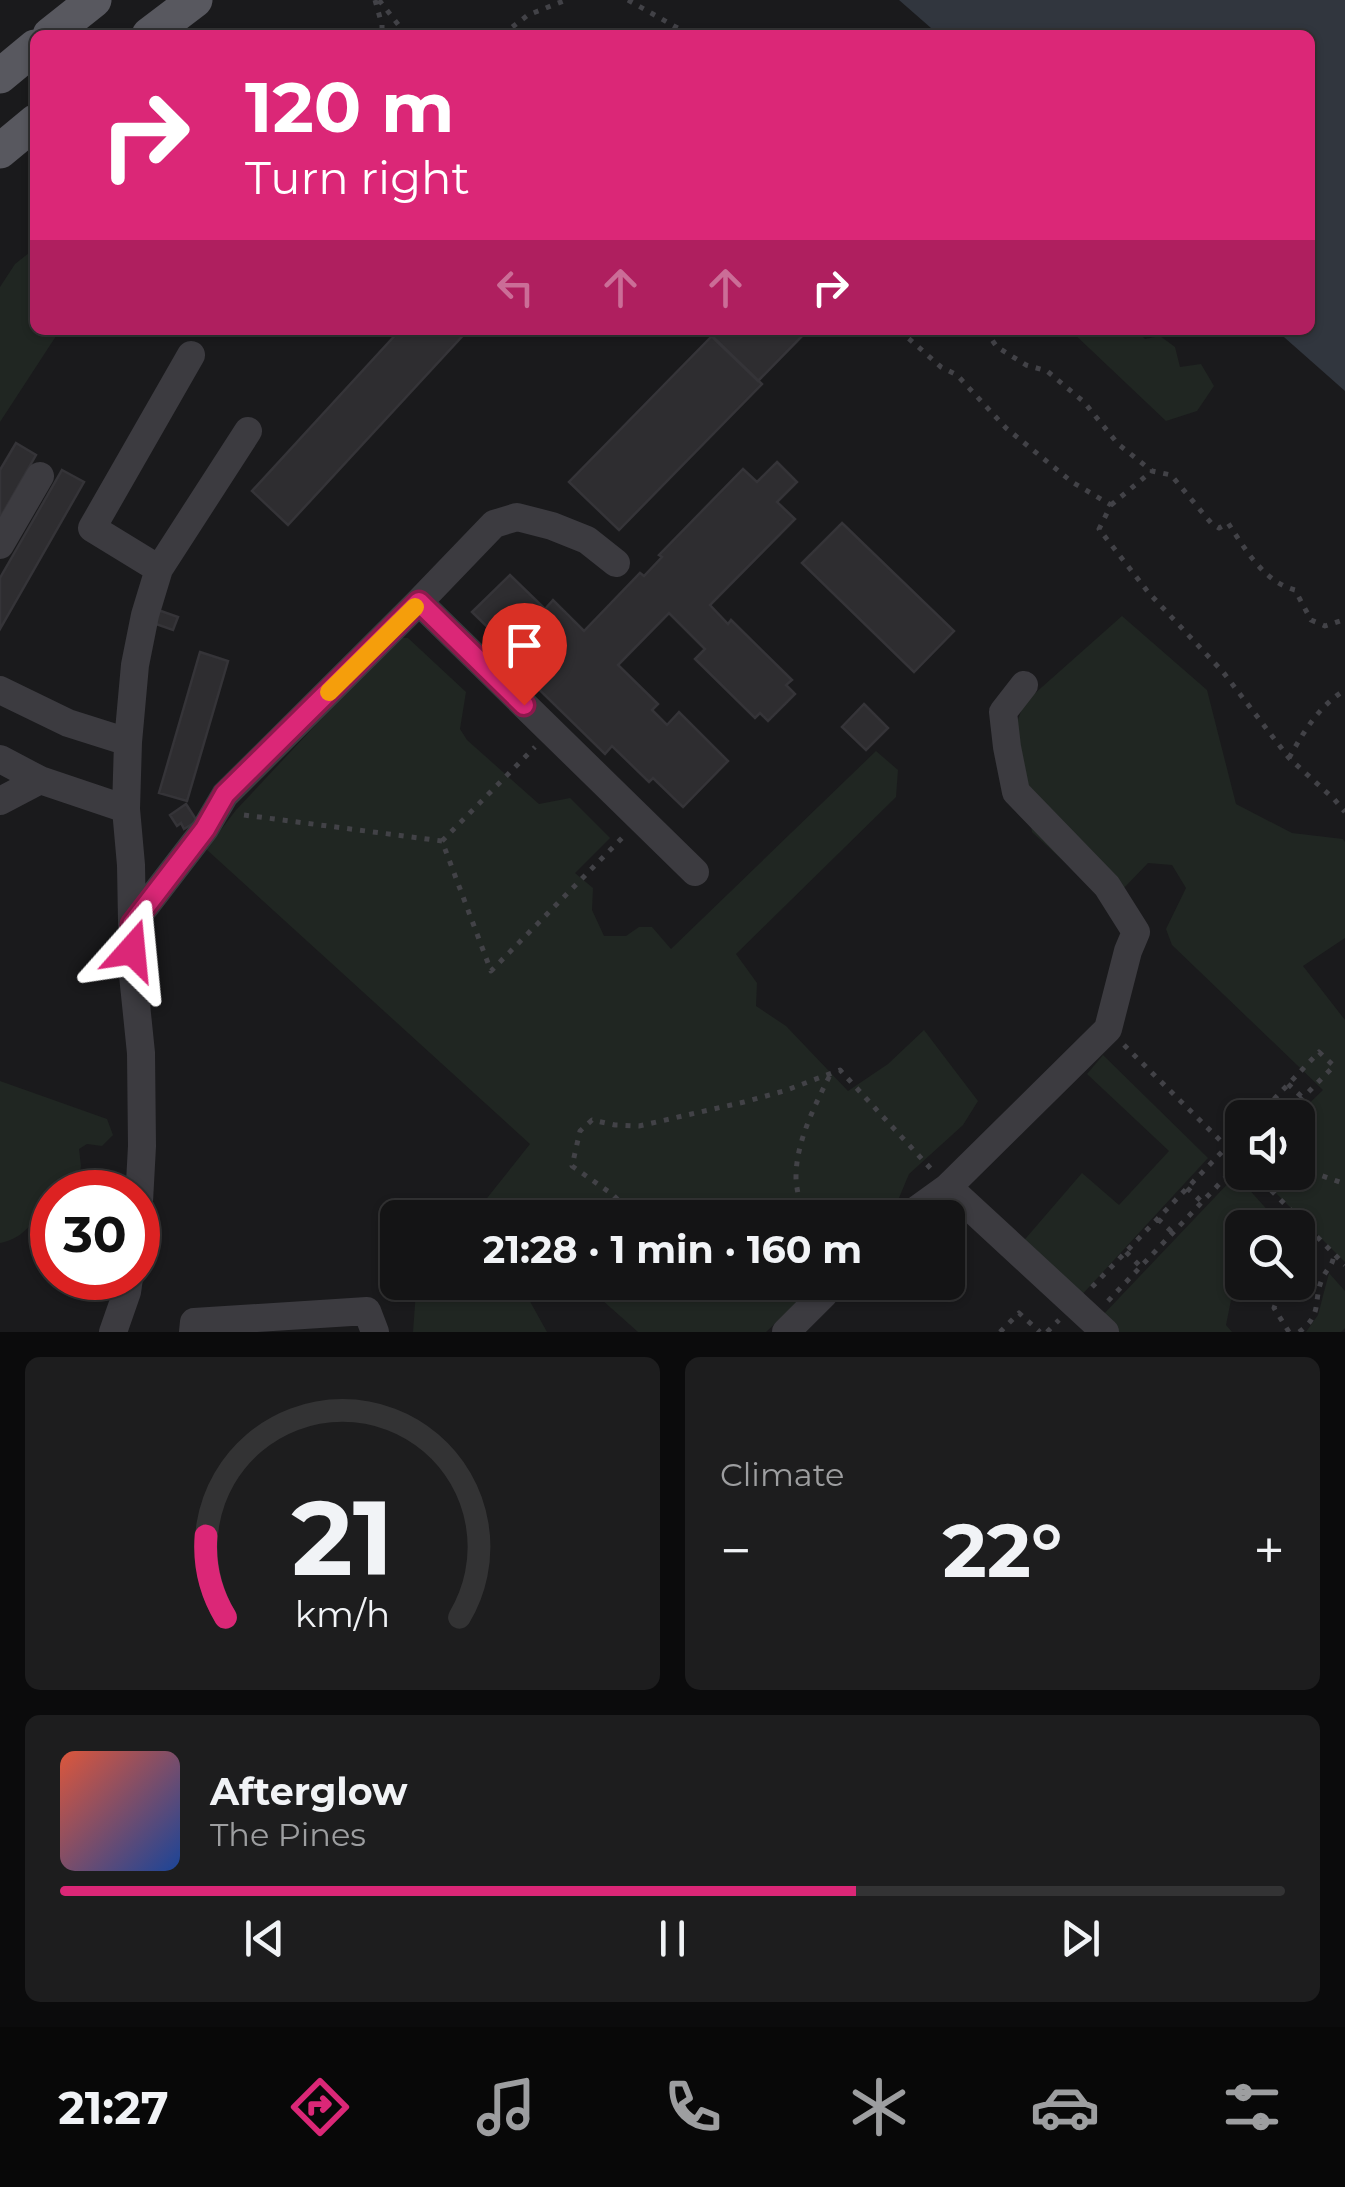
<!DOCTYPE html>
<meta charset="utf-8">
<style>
:root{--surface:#141415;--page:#1d1d1e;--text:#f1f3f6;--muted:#9d9ea0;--line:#333334;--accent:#db2777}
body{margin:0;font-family:Montserrat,sans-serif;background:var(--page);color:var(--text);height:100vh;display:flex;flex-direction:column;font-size:38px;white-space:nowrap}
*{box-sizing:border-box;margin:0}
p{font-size:32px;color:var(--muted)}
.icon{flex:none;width:55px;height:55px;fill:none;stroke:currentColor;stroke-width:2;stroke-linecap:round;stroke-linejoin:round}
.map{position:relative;height:1332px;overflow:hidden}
.side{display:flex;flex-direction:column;gap:25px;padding:25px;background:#0b0b0c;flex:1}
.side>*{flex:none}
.banner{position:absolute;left:30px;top:30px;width:1285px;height:305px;border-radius:15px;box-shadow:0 2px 8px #0004,0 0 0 2px var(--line);background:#db2777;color:#fff;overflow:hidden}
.fabs{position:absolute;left:1225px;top:1100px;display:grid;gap:20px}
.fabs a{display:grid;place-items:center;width:90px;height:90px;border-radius:15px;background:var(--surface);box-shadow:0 2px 8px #0004,0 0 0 2px var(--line);font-size:50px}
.speed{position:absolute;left:30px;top:1170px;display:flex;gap:20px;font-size:50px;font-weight:700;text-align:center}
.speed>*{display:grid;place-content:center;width:130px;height:130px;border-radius:50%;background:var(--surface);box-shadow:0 2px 8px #0004,0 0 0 2px var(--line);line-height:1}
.speed .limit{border:15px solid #d22;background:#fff;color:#111}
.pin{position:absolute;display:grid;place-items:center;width:85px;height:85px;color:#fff;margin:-102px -42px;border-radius:50% 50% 50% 0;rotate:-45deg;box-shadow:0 0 10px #0007}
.pin .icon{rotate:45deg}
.me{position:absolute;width:110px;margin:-55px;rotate:18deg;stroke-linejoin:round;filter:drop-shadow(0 0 8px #0008)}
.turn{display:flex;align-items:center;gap:35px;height:210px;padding:0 50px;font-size:45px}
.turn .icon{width:130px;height:130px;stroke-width:2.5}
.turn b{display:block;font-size:70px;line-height:85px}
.lanes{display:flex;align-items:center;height:95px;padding:0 50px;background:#0003;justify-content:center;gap:50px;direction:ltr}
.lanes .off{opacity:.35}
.big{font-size:75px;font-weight:700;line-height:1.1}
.side .tile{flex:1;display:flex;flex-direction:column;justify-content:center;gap:15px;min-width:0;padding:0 35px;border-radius:15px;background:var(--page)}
.side .dial{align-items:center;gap:0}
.dial svg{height:260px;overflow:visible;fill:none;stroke:var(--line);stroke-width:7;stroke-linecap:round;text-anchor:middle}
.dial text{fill:var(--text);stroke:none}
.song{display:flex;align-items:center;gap:30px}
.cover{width:120px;height:120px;border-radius:15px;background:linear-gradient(135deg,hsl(10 70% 55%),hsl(220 70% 35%))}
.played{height:10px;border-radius:5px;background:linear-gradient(90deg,var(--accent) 65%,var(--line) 65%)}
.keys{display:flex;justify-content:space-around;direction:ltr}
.heat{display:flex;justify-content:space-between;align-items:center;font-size:55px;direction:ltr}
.side .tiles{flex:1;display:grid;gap:25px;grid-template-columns:1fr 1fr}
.tile:last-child{grid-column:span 2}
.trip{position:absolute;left:380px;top:1200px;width:585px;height:100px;border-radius:15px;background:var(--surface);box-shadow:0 2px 8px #0004,0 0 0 2px var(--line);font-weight:700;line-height:100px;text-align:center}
.dock{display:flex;height:160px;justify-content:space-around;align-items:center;background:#080808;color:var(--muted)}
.dock .icon{width:70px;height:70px}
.dock .current{color:var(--accent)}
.dock b{font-size:45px;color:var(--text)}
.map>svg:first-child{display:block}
</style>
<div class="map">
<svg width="1345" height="1332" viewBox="0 0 1345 1332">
<rect width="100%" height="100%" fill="#1a1a1c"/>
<path fill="#202622" d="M35 245V330H60L0 422V287L15 264 34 249Z
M1070 330H1136L1145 339 1160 336 1175 347 1180 367 1201 364 1214 386 1197 411 1166 421Z
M1122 616 1207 690 1236 804 1292 833 1343 839 1345 842V938L1303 966 1345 1020V1262L1256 1173 1298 1172V1118L1295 1117 1323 1090 1172 945 1166 929 1186 888 1172 865 1148 863 1122 890 1112 906 1032 832 1026 788 1011 739 1024 703Z
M397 638H408L466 692 460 729 467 740 539 804 570 798 610 838 575 873 593 888 592 910 604 936H626L639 927H652L671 949 876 751 898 770 896 797 736 954 757 983 756 1006 786 1026 848 1091 888 1064 924 1030 978 1101 963 1125 909 1174 891 1217H859L858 1215 852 1218 472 1217 530 1144 206 849 236 810Z
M1103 1055 1208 1158 1078 1299 1020 1245 1082 1173 1119 1205 1169 1151 1087 1074Z
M0 1081 107 1119 113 1135 102 1146 87 1144 79 1149 81 1166 78 1181 64 1185 58 1192H52V1198C36 1218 26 1238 0 1243Z
M1236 1175 1282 1226 1242 1228V1282L1256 1283 1231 1300 1226 1325 1232 1332H1117L1101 1317Z
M1329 1273 1345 1291V1328L1341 1332H1306L1318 1315Z
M422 1283H524L522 1287 547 1332H413L416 1291Z
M583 1283H819L766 1332H638Z"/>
<path fill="#31363e" d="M899 0H1345V391L1276 330H1310V35H939Z"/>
<path fill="#2e2d30" stroke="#353438" stroke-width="2.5" d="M400 330H468L288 525 252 491Z
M705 330H808L758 381Z
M712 336 762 384 619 530 569 482Z
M16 443 36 455 0 518V470Z
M777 462 797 482 777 502 795 519 710 605 728 624 731 620 792 680 786 685 795 694 768 721 760 713 755 718 695 659 705 649 669 613 618 665 658 704 652 710 667 725 679 712 728 761 683 807 653 778 649 782 612 746 605 754 506 657 512 651 472 612 510 575 545 609 553 600 584 631 640 573 644 576 662 557 659 555 743 469 757 482Z
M62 470 84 482 0 629V578Z
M842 523 954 631 914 672 802 563Z
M158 610 178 617 173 630 153 623Z
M200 652 228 661 187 801 159 793Z
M864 704 888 728 866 750 842 727Z
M186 804 197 821 184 829 181 823 177 826 170 815Z"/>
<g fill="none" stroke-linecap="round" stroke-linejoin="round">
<path stroke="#424247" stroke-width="5" stroke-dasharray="5 8" stroke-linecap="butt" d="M375 0 382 25V35
M379 0 404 32 409 35
M628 0 690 35
M502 35 528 15 566 0
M899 330 941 367 957 375 1006 428 1072 482 1111 505 1099 529 1148 592 1223 672 1289 758 1334 799 1345 812
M985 330 997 347 1026 365 1047 371 1084 402 1118 444 1152 471 1171 475 1212 524 1219 528 1228 523C1245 549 1264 582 1295 590L1311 620 1325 626 1343 620
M1111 505 1152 471
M1289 758C1304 731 1319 706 1345 690
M244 815 442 841 491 971 622 838
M442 841 535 747
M1124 1045 1240 1160
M1288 1084 1303 1098
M1256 1118 1319 1052 1334 1066 1283 1118
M1298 1167 1345 1184
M1253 1172 1345 1265
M1187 1188 1202 1202
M636 1218 612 1194 572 1166 580 1131 592 1120 615 1125 639 1126 744 1102 784 1091 840 1070 932 1170
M799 1218C802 1203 796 1191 796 1177 796 1142 815 1105 830 1075
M1158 1219 1173 1233
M1126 1252 1140 1266
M152 1264 155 1241
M1298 1264 1302 1253 1305 1225
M1092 1287 1242 1131
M1108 1301 1242 1160
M1000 1332 1019 1313 1040 1332
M1047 1332 1059 1320
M1289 1332 1274 1308C1277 1298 1288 1293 1291 1282
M1299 1332C1324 1314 1312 1300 1323 1277 1328 1267 1333 1266 1334 1254"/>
<path stroke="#3c3b40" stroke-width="28" d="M0 545 40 476
M159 569 92 528 191 355
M419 602 695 872
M0 690 68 723 128 742
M0 759 40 780 126 809
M0 801 40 780
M132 924 205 829 225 795 419 602 494 524 517 517 552 526 587 540 616 563
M948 1187 1105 1332
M905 1218 948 1187 1108 1029 1128 951 1136 932 1107 886 1016 792 1007 747 1003 712 1024 685
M138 1220 142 1146 141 1053 133 975 131 865 126 809 128 742 135 665 145 615 159 569 248 431
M113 1332 127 1292 129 1278
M193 1332 194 1322 367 1311 375 1332
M786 1332 824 1294 831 1282"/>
<path stroke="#58585f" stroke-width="35" d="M50 35 94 0
M149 35 195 0
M0 76 35 47
M0 151 35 122"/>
</g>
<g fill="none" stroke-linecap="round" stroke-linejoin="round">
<defs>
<path id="route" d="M132 950V924L205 829 225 794 419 602 524 705"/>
</defs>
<use href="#route" stroke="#8e194d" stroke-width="25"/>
<use href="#route" stroke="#db2777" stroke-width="18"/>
<path stroke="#f59e0b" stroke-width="18" d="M329 692 415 607"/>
</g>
</svg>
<div class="fabs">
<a><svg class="icon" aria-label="sound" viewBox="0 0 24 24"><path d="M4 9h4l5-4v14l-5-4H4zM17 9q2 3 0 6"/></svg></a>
<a><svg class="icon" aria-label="search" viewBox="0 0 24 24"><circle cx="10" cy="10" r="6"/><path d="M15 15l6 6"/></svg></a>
</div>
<div class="speed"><div class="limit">30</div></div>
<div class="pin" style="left:524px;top:705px;background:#d93025"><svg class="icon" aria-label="arrive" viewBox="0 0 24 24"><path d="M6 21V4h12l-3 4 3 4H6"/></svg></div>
<svg class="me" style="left:132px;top:950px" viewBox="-20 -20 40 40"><path d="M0-17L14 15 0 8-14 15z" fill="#db2777" stroke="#fff" stroke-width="4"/></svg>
<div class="trip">21:28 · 1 min · 160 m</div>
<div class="banner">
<div class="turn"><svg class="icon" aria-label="right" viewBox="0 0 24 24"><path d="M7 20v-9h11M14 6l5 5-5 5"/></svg><div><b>120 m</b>Turn right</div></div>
<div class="lanes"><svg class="icon off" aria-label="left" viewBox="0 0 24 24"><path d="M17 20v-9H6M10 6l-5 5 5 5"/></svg><svg class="icon off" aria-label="ahead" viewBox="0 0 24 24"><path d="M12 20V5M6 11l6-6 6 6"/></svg><svg class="icon off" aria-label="ahead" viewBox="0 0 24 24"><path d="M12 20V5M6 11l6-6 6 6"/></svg><svg class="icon" aria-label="right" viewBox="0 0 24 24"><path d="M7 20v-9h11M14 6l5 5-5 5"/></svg></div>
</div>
</div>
<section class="side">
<div class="tiles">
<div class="tile dial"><svg viewBox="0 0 100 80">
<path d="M14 69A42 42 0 1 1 86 69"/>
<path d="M14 69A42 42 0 0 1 8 44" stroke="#db2777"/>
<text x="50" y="56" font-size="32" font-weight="700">21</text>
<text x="50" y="72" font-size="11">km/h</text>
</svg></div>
<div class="tile"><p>Climate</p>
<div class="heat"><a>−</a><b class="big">22°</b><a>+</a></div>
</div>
<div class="tile">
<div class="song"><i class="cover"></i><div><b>Afterglow</b><p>The Pines</p></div></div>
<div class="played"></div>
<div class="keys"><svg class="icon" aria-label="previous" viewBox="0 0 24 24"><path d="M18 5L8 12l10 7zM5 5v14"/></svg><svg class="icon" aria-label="pause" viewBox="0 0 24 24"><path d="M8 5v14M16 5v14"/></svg><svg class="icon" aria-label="next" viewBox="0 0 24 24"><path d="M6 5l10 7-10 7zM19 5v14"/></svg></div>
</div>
</div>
</section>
<nav class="dock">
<b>21:27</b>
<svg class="icon current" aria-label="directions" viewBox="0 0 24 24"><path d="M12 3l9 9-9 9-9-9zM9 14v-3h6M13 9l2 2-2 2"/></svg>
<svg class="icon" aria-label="music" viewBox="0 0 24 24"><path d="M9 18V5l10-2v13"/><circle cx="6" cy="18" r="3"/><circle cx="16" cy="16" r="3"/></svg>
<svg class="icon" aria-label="phone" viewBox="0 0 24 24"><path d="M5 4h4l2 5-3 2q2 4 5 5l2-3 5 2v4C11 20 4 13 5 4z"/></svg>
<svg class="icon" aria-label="climate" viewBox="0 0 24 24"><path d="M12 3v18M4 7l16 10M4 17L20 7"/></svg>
<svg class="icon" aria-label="car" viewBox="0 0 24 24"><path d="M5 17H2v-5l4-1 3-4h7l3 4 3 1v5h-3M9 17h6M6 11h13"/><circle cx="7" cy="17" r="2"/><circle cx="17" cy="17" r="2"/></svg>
<svg class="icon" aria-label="filters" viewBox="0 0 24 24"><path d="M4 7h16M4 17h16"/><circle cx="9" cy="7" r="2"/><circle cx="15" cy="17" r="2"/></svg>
</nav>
